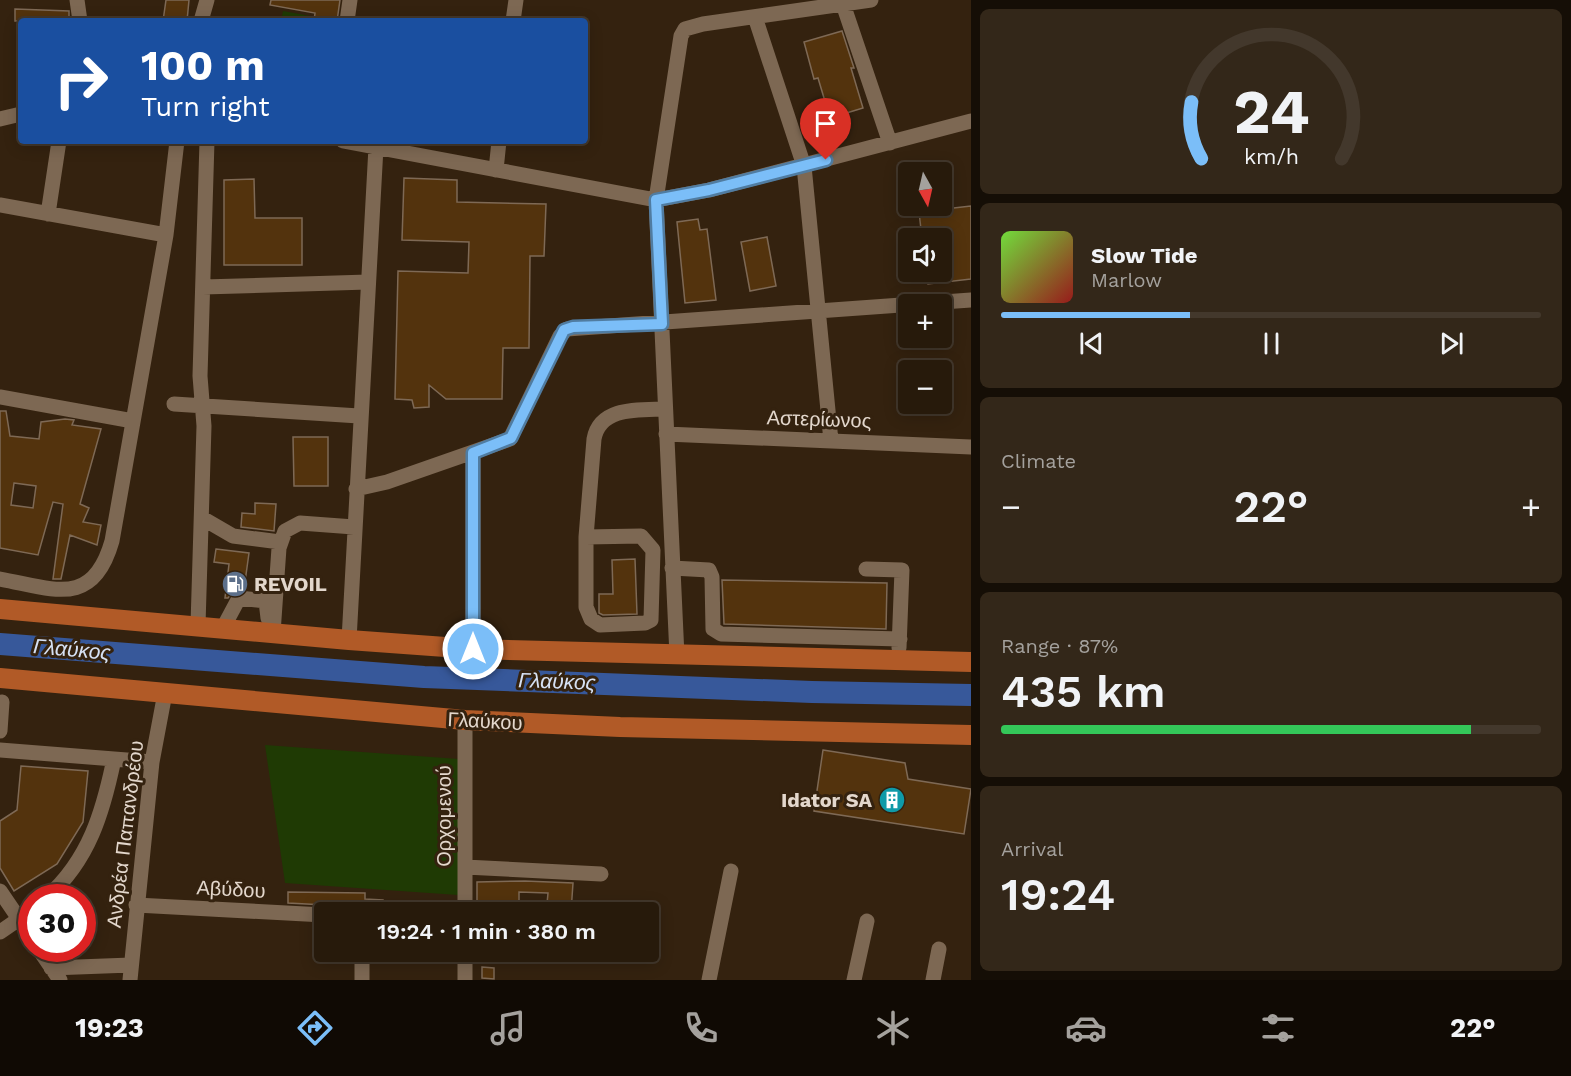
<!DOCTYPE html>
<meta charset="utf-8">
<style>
:root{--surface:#271a0b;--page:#332719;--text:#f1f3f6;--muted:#a4a19d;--line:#43382c;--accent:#7bbef8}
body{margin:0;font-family:"Work Sans",sans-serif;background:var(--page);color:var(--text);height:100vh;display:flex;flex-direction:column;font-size:22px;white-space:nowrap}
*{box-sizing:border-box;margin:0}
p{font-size:20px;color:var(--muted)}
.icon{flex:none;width:33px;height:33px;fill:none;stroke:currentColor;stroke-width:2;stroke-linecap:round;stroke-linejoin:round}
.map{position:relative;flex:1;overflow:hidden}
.sheet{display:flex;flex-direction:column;gap:9px;padding:9px;background:#150e06;width:600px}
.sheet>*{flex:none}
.hud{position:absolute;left:18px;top:18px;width:570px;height:126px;border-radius:6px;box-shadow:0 3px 15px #0003,0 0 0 2px var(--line);background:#1a4fa0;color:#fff;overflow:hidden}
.needle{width:39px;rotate:172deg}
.buttons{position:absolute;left:898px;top:162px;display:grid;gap:12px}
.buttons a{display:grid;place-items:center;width:54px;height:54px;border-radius:6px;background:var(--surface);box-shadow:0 3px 15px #0003,0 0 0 2px var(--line);font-size:30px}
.speed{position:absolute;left:18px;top:884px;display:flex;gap:12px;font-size:30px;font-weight:700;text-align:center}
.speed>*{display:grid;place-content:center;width:78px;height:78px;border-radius:50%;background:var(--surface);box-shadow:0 3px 15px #0003,0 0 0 2px var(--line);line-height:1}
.speed .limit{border:9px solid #d22;background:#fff;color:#111}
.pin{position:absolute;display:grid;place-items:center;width:51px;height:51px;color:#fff;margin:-62px -26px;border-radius:50% 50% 50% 0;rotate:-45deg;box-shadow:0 0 6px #0007}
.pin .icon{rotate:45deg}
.me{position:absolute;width:66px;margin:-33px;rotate:0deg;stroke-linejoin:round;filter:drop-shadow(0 0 4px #0008)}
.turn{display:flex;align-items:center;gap:21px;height:126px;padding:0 24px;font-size:27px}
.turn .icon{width:78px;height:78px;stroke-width:2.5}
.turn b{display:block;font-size:42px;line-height:51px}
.big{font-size:45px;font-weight:600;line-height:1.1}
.sheet .card{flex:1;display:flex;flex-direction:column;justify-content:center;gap:9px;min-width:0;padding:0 21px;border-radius:9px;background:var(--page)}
.sheet .dial{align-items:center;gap:0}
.dial svg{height:156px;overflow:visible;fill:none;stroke:var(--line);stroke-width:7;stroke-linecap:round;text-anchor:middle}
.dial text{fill:var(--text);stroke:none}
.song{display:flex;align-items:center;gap:18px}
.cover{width:72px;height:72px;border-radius:9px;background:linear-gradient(135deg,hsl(100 70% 55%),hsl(0 70% 35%))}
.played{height:6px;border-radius:3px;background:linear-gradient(90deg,var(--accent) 35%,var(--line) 35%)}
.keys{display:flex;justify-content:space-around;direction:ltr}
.heat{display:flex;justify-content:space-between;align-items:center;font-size:33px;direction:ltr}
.charge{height:9px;border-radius:4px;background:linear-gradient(90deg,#34c759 87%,var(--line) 0)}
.trip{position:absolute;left:314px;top:902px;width:345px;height:60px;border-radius:6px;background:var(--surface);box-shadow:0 3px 15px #0003,0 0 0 2px var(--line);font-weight:600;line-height:60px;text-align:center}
.tabs{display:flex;height:96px;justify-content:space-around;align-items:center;background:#100a04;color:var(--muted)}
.tabs .icon{width:42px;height:42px}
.tabs .on{color:var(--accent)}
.tabs b{font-size:27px;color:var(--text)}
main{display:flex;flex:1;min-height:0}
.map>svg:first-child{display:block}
</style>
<main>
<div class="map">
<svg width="971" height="980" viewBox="0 0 971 980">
<rect width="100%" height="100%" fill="#34220f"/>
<path fill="#1f3a04" d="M283 11 310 16 309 21H281Z
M265 745 459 759 458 895 285 883Z"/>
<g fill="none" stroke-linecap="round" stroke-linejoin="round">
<path stroke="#37589a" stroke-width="22" d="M0 644 424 677 812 692 971 695"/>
</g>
<path fill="#53330d" stroke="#7e6955" stroke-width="1.5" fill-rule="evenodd" d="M166 0H189L187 21H163Z
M271 0H340L337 21H314L315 13 270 5Z
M15 9 69 11V21H15Z
M842 31 854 68H851L863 108 830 118 818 78 814 79 804 42Z
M404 178 457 180V202L546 204 544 256H530L529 348H503L502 399H446L429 385V407L414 408 412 400 395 399 398 271 468 273 469 242 402 240Z
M254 179 255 218H302V265H224V180Z
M971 206V279L928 284 926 272H942V238H922L919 212Z
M698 219 700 230 707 229 716 300 685 303 677 222Z
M767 237 776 286 750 291 741 242Z
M0 411H6L10 436 39 439 41 422 65 419 74 420 72 425 101 429 80 504 89 508 83 522 101 525 97 545 70 535 61 579H53L63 504 53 502 38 555 0 548ZM14 483 36 486 33 508 11 505Z
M293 437H328V486H294Z
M255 503 276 504 274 531 241 527 242 513 255 514Z
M216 549 249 553 244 589 234 590 228 598H225L229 564 214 562Z
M635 559 637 614 603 615 599 613V594H613L612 560Z
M722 580 887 583 886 629 724 624Z
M823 750 905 763 908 779 971 789 964 834 814 811Z
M21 766 88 771 83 822 57 864 14 891 0 868V821L17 810Z
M525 881 573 883 571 912 554 911 555 904H547L548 893 519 892V909H477V882Z
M288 892 365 893V899L383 900V912L332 910 325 905 288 903Z
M482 967 494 968V979L482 978Z"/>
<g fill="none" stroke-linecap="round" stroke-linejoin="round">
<path stroke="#7d6853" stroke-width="15" d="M77 0 80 21
M843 4 890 143
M755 17 804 166 831 441
M201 21 207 0
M347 21 350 0
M513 21 516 0
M0 119 21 114
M343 141 656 200 709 190 971 121
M496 170 499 141
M0 205 166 235 112 541C93 608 54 589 0 579
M48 214 59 141
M166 235 177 141
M203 287 368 282
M0 397 133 421
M174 404 359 416
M666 434 971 447
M356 489 387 482 510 439 560 336 567 329 971 300
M202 518 233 536 280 542
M641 536 653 550 651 620 645 623 600 625 591 619 586 607V537Z
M586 537 594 439C600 406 640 410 665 409
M672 568 709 570 712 577 713 629 721 634 900 639
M866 569 902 570 899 648
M198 625 204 426 200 376 207 141
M223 628 239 598 266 601 268 618
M273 633 279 548 285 531 300 523 354 527
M349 640 376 147
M473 649V453
M677 656 656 200 681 36 685 29 703 24 871 0
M0 731 2 702
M0 750 152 762
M465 867 601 874
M0 891 32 938
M47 897C89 860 103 812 114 759
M136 905 324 915
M465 912V720
M0 932 32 910
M38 948 60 980
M362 951V980
M465 951V980
M51 968 131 965
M130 980 152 762 165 693
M709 980 731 871
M854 980 867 921
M933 980 939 949"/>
<path stroke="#b15a27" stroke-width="20" d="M0 609 349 640 473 649 971 662
M0 678 465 720 620 727 971 735"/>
</g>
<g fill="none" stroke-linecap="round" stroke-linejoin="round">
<defs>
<path id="route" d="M473 649V453L511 438 564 330 573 327 662 324 656 200 709 190 826 160"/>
</defs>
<use href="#route" stroke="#507ca1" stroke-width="15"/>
<use href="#route" stroke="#7bbef8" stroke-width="10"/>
</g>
<defs>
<symbol id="fuel-disc" viewBox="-11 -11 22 22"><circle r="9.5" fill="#5c6f8a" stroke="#34220f"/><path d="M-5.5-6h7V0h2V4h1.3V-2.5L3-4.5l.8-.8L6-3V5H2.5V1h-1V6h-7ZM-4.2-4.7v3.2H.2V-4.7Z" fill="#fff"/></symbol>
<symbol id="building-disc" viewBox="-11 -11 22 22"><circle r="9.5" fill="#0f9aa8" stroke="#34220f"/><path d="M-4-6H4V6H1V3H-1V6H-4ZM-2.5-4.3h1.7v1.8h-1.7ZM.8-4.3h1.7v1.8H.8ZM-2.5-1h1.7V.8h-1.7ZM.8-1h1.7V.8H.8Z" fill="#fff"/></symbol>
</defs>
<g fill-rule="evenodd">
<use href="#fuel-disc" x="220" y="569" width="30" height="30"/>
<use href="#building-disc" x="877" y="785" width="30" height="30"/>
</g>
<g text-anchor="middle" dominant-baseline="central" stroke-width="6" stroke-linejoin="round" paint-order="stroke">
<g font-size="20" fill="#e3d7cc" stroke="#34220f">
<text transform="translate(819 419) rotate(2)">Αστερίωνος</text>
<text transform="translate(485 721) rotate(3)">Γλαύκου</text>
<text transform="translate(444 816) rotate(-90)">Ορχομενού</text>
<text transform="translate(125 834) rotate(-83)">Ανδρέα Παπανδρέου</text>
<text transform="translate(231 889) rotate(3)">Αβύδου</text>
</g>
<g font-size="20" font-weight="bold" fill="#e3d7cc" stroke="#34220f" text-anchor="start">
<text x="254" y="584">REVOIL</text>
<text x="872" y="800" text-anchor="end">Idator SA</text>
</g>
<g font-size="21" font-style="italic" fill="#d6e1f4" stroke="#34220f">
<text transform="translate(72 649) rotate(5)">Γλαύκος</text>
<text transform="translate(557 681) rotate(2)">Γλαύκος</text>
</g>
</g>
</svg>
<div class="buttons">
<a><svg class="needle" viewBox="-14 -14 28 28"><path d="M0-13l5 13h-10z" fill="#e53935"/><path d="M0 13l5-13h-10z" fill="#a4a19d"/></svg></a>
<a><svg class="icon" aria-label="sound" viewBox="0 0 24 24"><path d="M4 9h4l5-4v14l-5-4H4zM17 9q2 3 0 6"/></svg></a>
<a>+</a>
<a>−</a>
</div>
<div class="speed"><div class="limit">30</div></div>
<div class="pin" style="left:826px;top:160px;background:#d93025"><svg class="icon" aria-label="arrive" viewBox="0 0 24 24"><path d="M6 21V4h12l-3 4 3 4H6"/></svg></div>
<svg class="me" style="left:473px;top:649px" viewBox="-20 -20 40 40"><circle r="17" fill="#7bbef8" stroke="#fff" stroke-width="3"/><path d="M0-11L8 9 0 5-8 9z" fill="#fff"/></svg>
<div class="trip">19:24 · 1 min · 380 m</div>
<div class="hud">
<div class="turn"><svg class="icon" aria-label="right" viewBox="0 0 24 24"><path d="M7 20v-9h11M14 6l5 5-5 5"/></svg><div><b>100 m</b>Turn right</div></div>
</div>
</div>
<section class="sheet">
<div class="card dial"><svg viewBox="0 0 100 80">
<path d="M14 69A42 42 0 1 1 86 69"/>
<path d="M14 69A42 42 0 0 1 9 40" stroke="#7bbef8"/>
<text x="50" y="56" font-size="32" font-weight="700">24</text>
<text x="50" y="72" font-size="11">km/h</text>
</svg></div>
<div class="card">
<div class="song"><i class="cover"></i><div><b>Slow Tide</b><p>Marlow</p></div></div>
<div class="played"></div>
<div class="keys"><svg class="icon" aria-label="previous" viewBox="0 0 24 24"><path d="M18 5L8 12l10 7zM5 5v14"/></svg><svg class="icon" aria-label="pause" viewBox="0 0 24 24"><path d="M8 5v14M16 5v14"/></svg><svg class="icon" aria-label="next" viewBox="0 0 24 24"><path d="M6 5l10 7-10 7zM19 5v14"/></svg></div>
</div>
<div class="card"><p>Climate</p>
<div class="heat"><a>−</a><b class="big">22°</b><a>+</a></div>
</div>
<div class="card"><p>Range · 87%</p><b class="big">435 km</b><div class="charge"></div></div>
<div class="card"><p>Arrival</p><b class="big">19:24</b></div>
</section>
</main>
<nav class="tabs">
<b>19:23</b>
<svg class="icon on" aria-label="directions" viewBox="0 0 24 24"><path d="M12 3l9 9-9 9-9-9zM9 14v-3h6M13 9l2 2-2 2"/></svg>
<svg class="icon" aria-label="music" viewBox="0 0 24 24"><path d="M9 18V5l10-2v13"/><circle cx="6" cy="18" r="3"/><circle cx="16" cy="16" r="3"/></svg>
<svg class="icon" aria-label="phone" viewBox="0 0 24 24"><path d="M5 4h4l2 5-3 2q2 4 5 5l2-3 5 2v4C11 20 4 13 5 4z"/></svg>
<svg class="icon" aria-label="climate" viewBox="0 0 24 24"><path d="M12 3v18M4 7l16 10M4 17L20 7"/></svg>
<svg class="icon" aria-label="car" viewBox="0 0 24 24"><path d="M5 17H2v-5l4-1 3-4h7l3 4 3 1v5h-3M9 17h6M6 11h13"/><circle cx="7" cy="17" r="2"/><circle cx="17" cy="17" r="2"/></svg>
<svg class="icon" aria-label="filters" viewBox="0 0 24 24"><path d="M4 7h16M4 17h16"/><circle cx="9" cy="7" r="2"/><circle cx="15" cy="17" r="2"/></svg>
<b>22°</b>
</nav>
